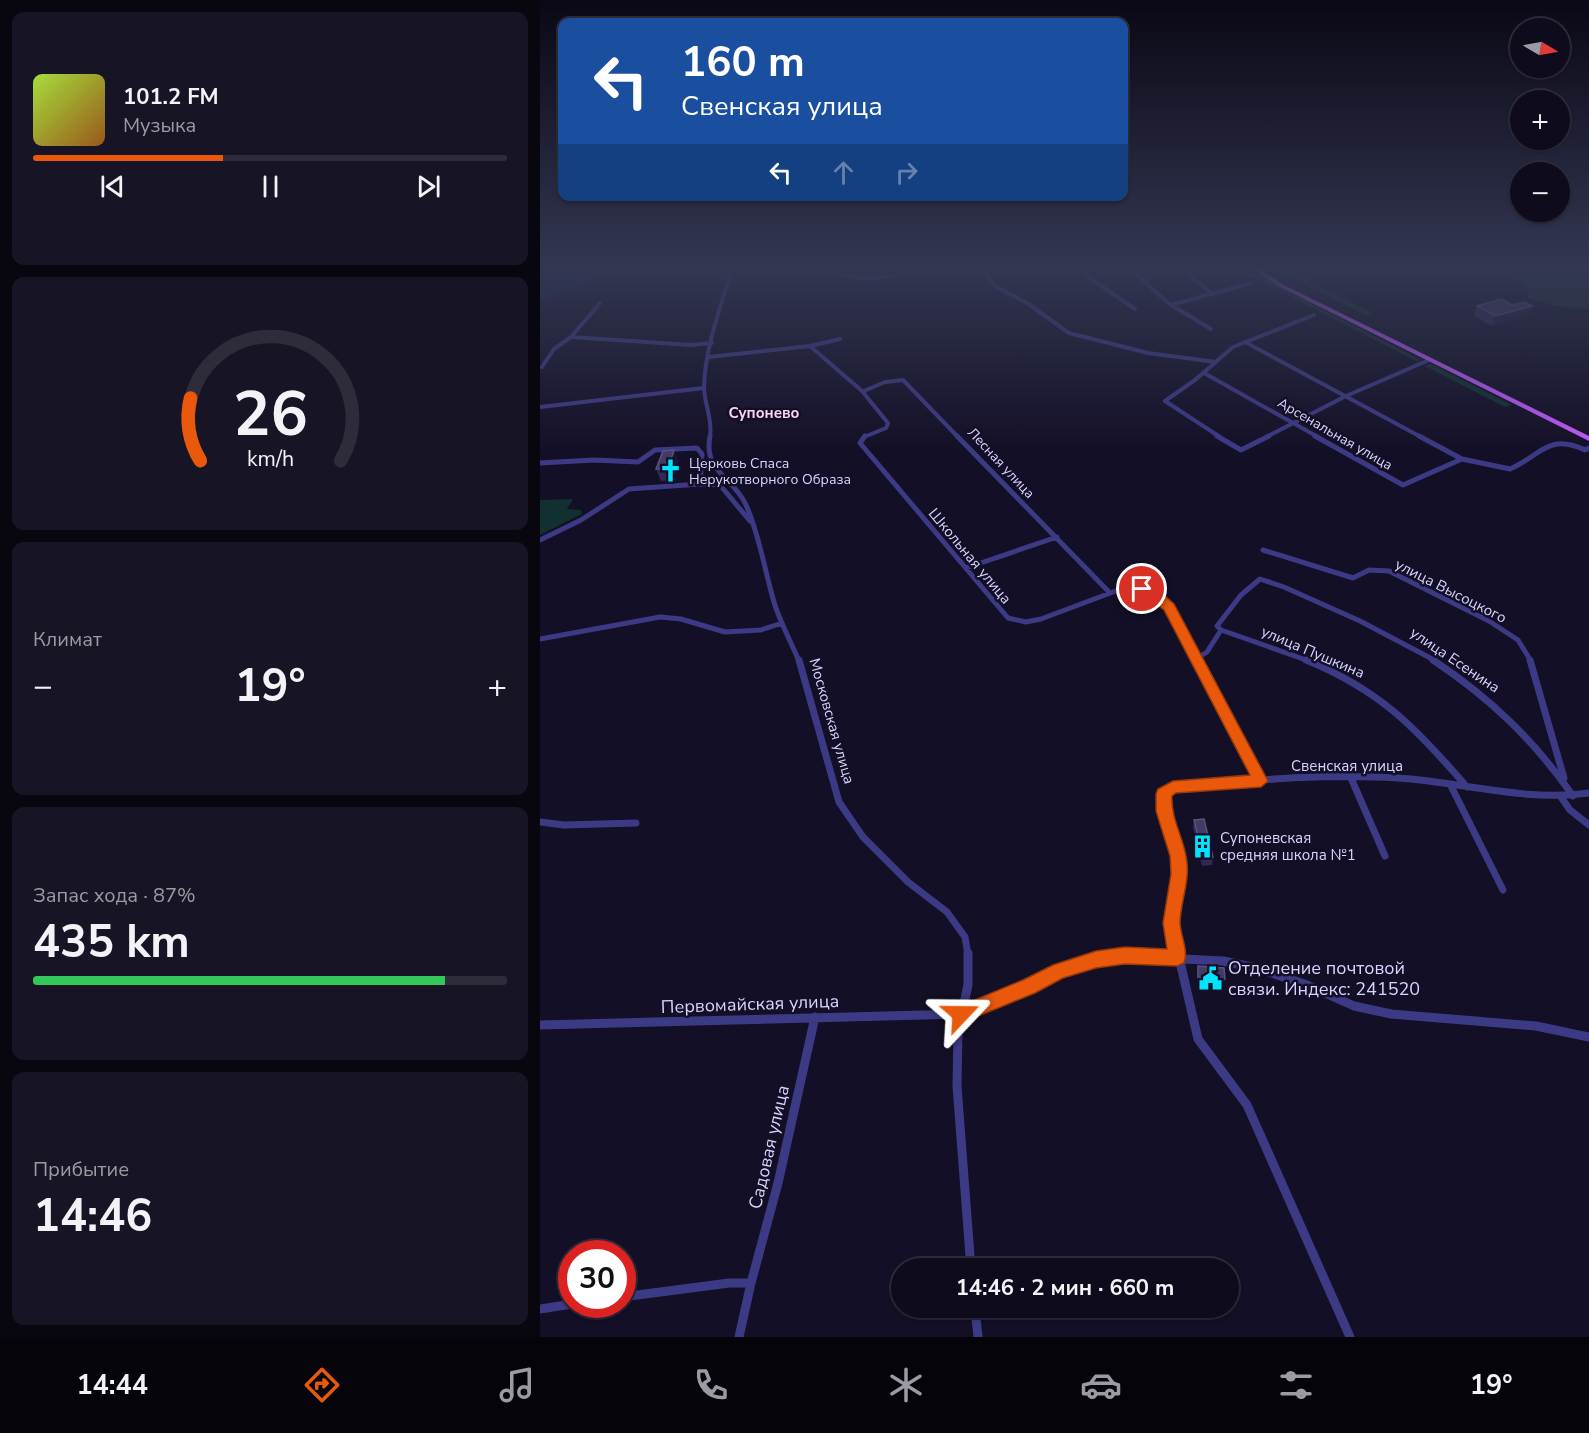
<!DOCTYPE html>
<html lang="ru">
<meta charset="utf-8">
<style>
:root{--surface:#0e0b1c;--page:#171425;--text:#f1f3f6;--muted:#9b9ba3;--line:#2e2b3b;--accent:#ea580c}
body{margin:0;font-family:"Nunito Sans",sans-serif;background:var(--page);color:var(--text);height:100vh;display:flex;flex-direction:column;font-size:22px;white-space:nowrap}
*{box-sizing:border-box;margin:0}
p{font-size:20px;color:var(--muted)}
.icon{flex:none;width:33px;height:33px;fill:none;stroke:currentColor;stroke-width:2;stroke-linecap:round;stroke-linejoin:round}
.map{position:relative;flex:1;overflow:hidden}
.details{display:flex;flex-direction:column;gap:12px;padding:12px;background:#08060f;width:540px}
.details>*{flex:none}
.guide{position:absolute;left:18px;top:18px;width:570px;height:183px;border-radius:12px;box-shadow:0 2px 4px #0004,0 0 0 2px var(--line);background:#1a4fa0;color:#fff;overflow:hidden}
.needle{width:39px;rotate:100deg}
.buttons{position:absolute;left:970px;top:18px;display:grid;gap:12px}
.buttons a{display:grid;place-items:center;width:60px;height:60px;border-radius:50%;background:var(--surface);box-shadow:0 2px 4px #0004,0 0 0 2px var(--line);font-size:30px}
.speed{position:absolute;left:18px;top:1240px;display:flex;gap:12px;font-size:30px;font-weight:700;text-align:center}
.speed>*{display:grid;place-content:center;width:78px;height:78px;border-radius:50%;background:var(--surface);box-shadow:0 2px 4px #0004,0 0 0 2px var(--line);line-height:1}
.speed .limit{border:9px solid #d22;background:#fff;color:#111}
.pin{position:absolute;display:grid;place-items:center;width:51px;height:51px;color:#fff;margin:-26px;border:3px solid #fff;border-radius:50%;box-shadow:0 2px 6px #0007}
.me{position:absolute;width:66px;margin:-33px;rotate:67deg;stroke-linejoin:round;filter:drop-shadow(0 0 4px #0008)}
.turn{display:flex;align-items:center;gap:21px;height:126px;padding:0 24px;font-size:27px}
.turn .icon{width:78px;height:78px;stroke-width:2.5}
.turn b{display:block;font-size:42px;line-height:51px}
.lanes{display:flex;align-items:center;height:57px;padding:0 24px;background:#0003;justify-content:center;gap:30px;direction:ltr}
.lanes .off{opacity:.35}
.big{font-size:45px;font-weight:700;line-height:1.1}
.details .card{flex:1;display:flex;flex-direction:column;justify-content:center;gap:9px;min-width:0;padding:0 21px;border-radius:12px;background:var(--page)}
.details .dial{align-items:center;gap:0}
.dial svg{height:156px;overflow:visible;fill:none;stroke:var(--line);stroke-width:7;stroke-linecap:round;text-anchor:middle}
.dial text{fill:var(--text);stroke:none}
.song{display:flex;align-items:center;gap:18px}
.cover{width:72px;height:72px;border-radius:9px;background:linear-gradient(135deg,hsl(80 70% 55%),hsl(30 70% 35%))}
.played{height:6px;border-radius:3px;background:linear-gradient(90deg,var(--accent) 40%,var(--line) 40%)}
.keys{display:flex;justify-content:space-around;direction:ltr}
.heat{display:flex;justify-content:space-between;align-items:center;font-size:33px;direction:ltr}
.charge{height:9px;border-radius:4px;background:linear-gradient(90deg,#34c759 87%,var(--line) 0)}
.trip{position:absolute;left:351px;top:1258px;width:348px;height:60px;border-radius:30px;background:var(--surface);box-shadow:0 2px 4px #0004,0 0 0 2px var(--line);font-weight:700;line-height:60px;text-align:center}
.menu{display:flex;height:96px;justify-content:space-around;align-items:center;background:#06040b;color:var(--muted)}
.menu .icon{width:42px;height:42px}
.menu .on{color:var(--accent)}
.menu b{font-size:27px;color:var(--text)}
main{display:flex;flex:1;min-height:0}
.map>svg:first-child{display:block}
</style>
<main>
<section class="details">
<div class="card">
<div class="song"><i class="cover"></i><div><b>101.2 FM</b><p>Музыка</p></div></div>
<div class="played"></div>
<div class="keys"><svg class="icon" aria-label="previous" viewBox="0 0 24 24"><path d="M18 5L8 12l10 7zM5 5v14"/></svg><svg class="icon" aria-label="pause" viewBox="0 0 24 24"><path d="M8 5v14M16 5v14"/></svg><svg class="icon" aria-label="next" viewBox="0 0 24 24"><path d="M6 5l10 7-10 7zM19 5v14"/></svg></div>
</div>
<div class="card dial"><svg viewBox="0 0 100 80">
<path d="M14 69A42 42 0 1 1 86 69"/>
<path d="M14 69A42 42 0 0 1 9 37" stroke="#ea580c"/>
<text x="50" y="56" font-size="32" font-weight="700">26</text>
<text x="50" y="72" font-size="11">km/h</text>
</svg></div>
<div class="card"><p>Климат</p>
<div class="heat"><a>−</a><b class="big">19°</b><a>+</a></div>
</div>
<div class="card"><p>Запас хода · 87%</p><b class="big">435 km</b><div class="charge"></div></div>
<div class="card"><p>Прибытие</p><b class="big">14:46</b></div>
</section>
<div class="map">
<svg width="1049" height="1337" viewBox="0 0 1049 1337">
<rect width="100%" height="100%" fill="#130f26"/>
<path fill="#12302f" d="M994 265H1049V309L1021 307 988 298V287L971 276 1002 270Z
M746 272 758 276 832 313 827 315 817 311 743 273Z
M722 282 731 283 881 360 876 361Z
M891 364 972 405 965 407 885 366Z
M33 499 27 509 41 510 42 514 0 535V500Z"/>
<path fill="#0c2248" d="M46 265H79L42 286 0 300V279L20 277Z"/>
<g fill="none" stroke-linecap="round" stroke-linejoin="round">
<path stroke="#3d3a85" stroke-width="4" d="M298 265 300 274C330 281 358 279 386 265
M438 265 455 286 487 303 529 333 608 353 676 362
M531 265 595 309
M585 265 631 305 671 329
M638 265 672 294
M695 265 705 272 743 287
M631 305 711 283
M31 337 151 345 172 343
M705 342 881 437
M270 346 300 339
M169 357 270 346 322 391 348 423 346 428 324 437
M2 367 14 349 31 337 60 303
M664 373 778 437
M324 391 345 382 363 380 418 437
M0 407 164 388
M170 437C173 419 164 404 164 387 165 346 182 304 193 265
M680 437 625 401 655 380 693 347 774 315
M726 437 806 396 889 360"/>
<path stroke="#3d3a85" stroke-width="5" d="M170 436C163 472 193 476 206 505 219 533 225 572 234 602 240 622 251 642 259 661
M325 436 320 443 468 618 486 622 501 619 589 586 619 597 629 607 658 661
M417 436 569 592
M677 436 701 450 729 436
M775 436 863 485 922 459 970 469C1002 455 1007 433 1045 450L1049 448
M879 436 922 459
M0 463 54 460 98 462 115 450 157 448 162 454 160 484 180 485 210 521
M0 540 41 520 89 489 160 484
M723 550 813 578 829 570 849 571 949 621 978 640 991 661
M426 568 517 537
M681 630 677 626 701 595 720 579 744 587 820 621 896 661
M0 639 120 617 141 619 185 632 221 630 242 623
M656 659 667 652 681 630 769 661"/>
<path stroke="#3d3a85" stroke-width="7" d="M259 660 299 802 323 837 368 882 407 912 425 937 428 955
M657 660 721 781
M766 660C840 690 876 728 927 787
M893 660C950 698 994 740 1033 796
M990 660 1024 778
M811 778 845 856
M910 784 963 890
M1021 797 1030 810 1049 825
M0 822 24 825 96 823
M638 955 631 923 640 874 638 856 624 811V794L633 787C708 781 783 773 858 778 922 782 984 802 1049 793"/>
<path stroke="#3d3a85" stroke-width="9" d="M428 953V985L418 1030 417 1086 431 1269
M638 953 658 1039 707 1105 810 1337
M0 1025 421 1014 519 971 557 959 585 956 683 961 717 968 767 985 814 1006 851 1014 996 1026 1049 1037
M82 1297 189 1283H211L238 1183 275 1017
M435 1308 438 1337
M0 1309 32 1304
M199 1337 211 1283"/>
<path fill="#c25bff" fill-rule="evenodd" d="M706 265H712L746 286 1049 436V441L742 288Z"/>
</g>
<path fill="#312854" d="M972 305 992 306 988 315 952 326 934 316 937 306Z
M134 450 138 462 132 480 121 481 116 469Z
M654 820 673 857 672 865 662 866 653 828Z
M658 966 685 979 683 984 657 982V971Z"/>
<path fill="#1d163a" d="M992 306 988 315 952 326 955 316Z
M134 450 138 462 132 480 128 469Z"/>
<path fill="#433a66" stroke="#5a527e" stroke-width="1.5" d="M961 299 972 305 984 302 992 306 955 316 937 306Z
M134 450 128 469H116L123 451Z
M664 819 673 857H663L654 820Z
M658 966 684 968 685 979 658 977Z"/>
<linearGradient id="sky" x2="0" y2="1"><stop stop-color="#0a0815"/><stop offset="0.59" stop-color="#333752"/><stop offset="1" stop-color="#333752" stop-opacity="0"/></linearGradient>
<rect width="1049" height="452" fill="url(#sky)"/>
<path fill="#ea580c" stroke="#983908" stroke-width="1.5" d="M602 585 623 594 634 604 728 781 721 787 636 793 632 796C631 818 642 835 646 856 651 879 641 899 640 922 640 935 649 950 644 963L637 966 585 964 556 968 523 978 495 993 421 1023 415 1020 412 1014 415 1008 483 980 513 965 556 951 585 947 627 949 623 923 631 874 630 856 616 811V794L618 789 633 781 710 775 624 610 596 589Z"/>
<defs>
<symbol id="church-bare" viewBox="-9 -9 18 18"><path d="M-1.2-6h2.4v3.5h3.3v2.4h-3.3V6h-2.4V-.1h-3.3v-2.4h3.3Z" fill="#00e5ff" stroke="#130f26" stroke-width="2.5" paint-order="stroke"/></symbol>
<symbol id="building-bare" viewBox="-9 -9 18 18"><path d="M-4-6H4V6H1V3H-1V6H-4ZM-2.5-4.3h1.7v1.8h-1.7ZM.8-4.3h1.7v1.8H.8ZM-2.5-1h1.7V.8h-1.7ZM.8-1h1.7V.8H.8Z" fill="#00e5ff" stroke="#130f26" stroke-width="2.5" paint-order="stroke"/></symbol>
<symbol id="civic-bare" viewBox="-9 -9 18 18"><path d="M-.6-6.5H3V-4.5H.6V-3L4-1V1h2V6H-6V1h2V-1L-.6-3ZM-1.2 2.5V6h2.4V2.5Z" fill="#00e5ff" stroke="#130f26" stroke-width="2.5" paint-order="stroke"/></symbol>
</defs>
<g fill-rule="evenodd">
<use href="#church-bare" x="114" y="454" width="33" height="33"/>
<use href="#building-bare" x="646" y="830" width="33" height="33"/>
<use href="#civic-bare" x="654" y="962" width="33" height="33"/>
</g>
<g text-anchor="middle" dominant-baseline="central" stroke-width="5" stroke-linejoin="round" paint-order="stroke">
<g font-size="14" fill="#d9d4ff" stroke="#130f26">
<text transform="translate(795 434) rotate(30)">Арсенальная улица</text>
<text transform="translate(461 463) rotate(47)">Лесная улица</text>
</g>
<g font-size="14" fill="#d9d4ff" stroke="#130f26" text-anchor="start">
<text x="149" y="463">Церковь Спаса<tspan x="149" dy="16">Нерукотворного Образа</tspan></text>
</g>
<g font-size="15" font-weight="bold" fill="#ffd6f0" stroke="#130f26">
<text x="224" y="413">Супонево</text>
</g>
<g font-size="15" fill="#d9d4ff" stroke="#130f26">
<text transform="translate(430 556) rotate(50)">Школьная улица</text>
<text transform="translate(911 591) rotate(27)">улица Высоцкого</text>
<text transform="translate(773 652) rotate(23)">улица Пушкина</text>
<text transform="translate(915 660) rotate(34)">улица Есенина</text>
<text transform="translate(292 721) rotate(74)">Московская улица</text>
<text x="807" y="766">Свенская улица</text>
</g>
<g font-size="15" fill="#d9d4ff" stroke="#130f26" text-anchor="start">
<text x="680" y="838">Супоневская<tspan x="680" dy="17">средняя школа №1</tspan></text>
</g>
<g font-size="18" fill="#d9d4ff" stroke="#130f26" text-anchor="start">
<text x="688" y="968">Отделение почтовой<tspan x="688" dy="21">связи. Индекс: 241520</tspan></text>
</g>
<g font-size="18" fill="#d9d4ff" stroke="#130f26">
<text transform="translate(210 1004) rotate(-2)">Первомайская улица</text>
<text transform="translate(229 1147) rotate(-77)">Садовая улица</text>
</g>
</g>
</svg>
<div class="buttons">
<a><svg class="needle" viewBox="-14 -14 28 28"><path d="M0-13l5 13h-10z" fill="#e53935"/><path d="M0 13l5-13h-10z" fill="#9b9ba3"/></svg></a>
<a>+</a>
<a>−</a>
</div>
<div class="speed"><div class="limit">30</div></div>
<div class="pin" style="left:602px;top:589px;background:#d93025"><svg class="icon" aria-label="arrive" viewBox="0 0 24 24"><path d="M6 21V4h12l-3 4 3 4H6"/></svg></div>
<svg class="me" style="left:421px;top:1014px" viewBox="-20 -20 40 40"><path d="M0-17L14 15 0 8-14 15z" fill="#ea580c" stroke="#fff" stroke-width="4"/></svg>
<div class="trip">14:46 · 2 мин · 660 m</div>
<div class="guide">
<div class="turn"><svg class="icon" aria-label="left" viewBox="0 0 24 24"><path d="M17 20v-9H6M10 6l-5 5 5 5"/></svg><div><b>160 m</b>Свенская улица</div></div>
<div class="lanes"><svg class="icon" aria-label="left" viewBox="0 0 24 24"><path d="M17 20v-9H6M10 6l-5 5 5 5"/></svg><svg class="icon off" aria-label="ahead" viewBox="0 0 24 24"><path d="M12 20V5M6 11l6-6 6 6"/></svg><svg class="icon off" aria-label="right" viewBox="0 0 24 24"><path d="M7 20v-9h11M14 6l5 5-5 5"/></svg></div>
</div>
</div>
</main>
<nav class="menu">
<b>14:44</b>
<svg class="icon on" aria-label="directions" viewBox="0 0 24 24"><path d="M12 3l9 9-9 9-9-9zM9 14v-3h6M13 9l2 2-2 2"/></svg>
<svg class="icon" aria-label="music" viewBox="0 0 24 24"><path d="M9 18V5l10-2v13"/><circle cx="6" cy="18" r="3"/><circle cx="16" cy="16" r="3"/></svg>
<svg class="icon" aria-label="phone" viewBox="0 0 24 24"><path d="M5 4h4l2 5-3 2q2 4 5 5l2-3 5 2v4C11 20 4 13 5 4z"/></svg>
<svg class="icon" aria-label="climate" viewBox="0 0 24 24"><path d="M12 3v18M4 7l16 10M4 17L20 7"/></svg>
<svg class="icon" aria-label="car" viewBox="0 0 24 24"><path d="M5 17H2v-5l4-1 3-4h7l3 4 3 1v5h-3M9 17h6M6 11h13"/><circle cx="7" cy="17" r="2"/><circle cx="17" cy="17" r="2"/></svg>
<svg class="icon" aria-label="filters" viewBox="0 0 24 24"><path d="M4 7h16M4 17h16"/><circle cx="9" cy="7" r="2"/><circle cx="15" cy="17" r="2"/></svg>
<b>19°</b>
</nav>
